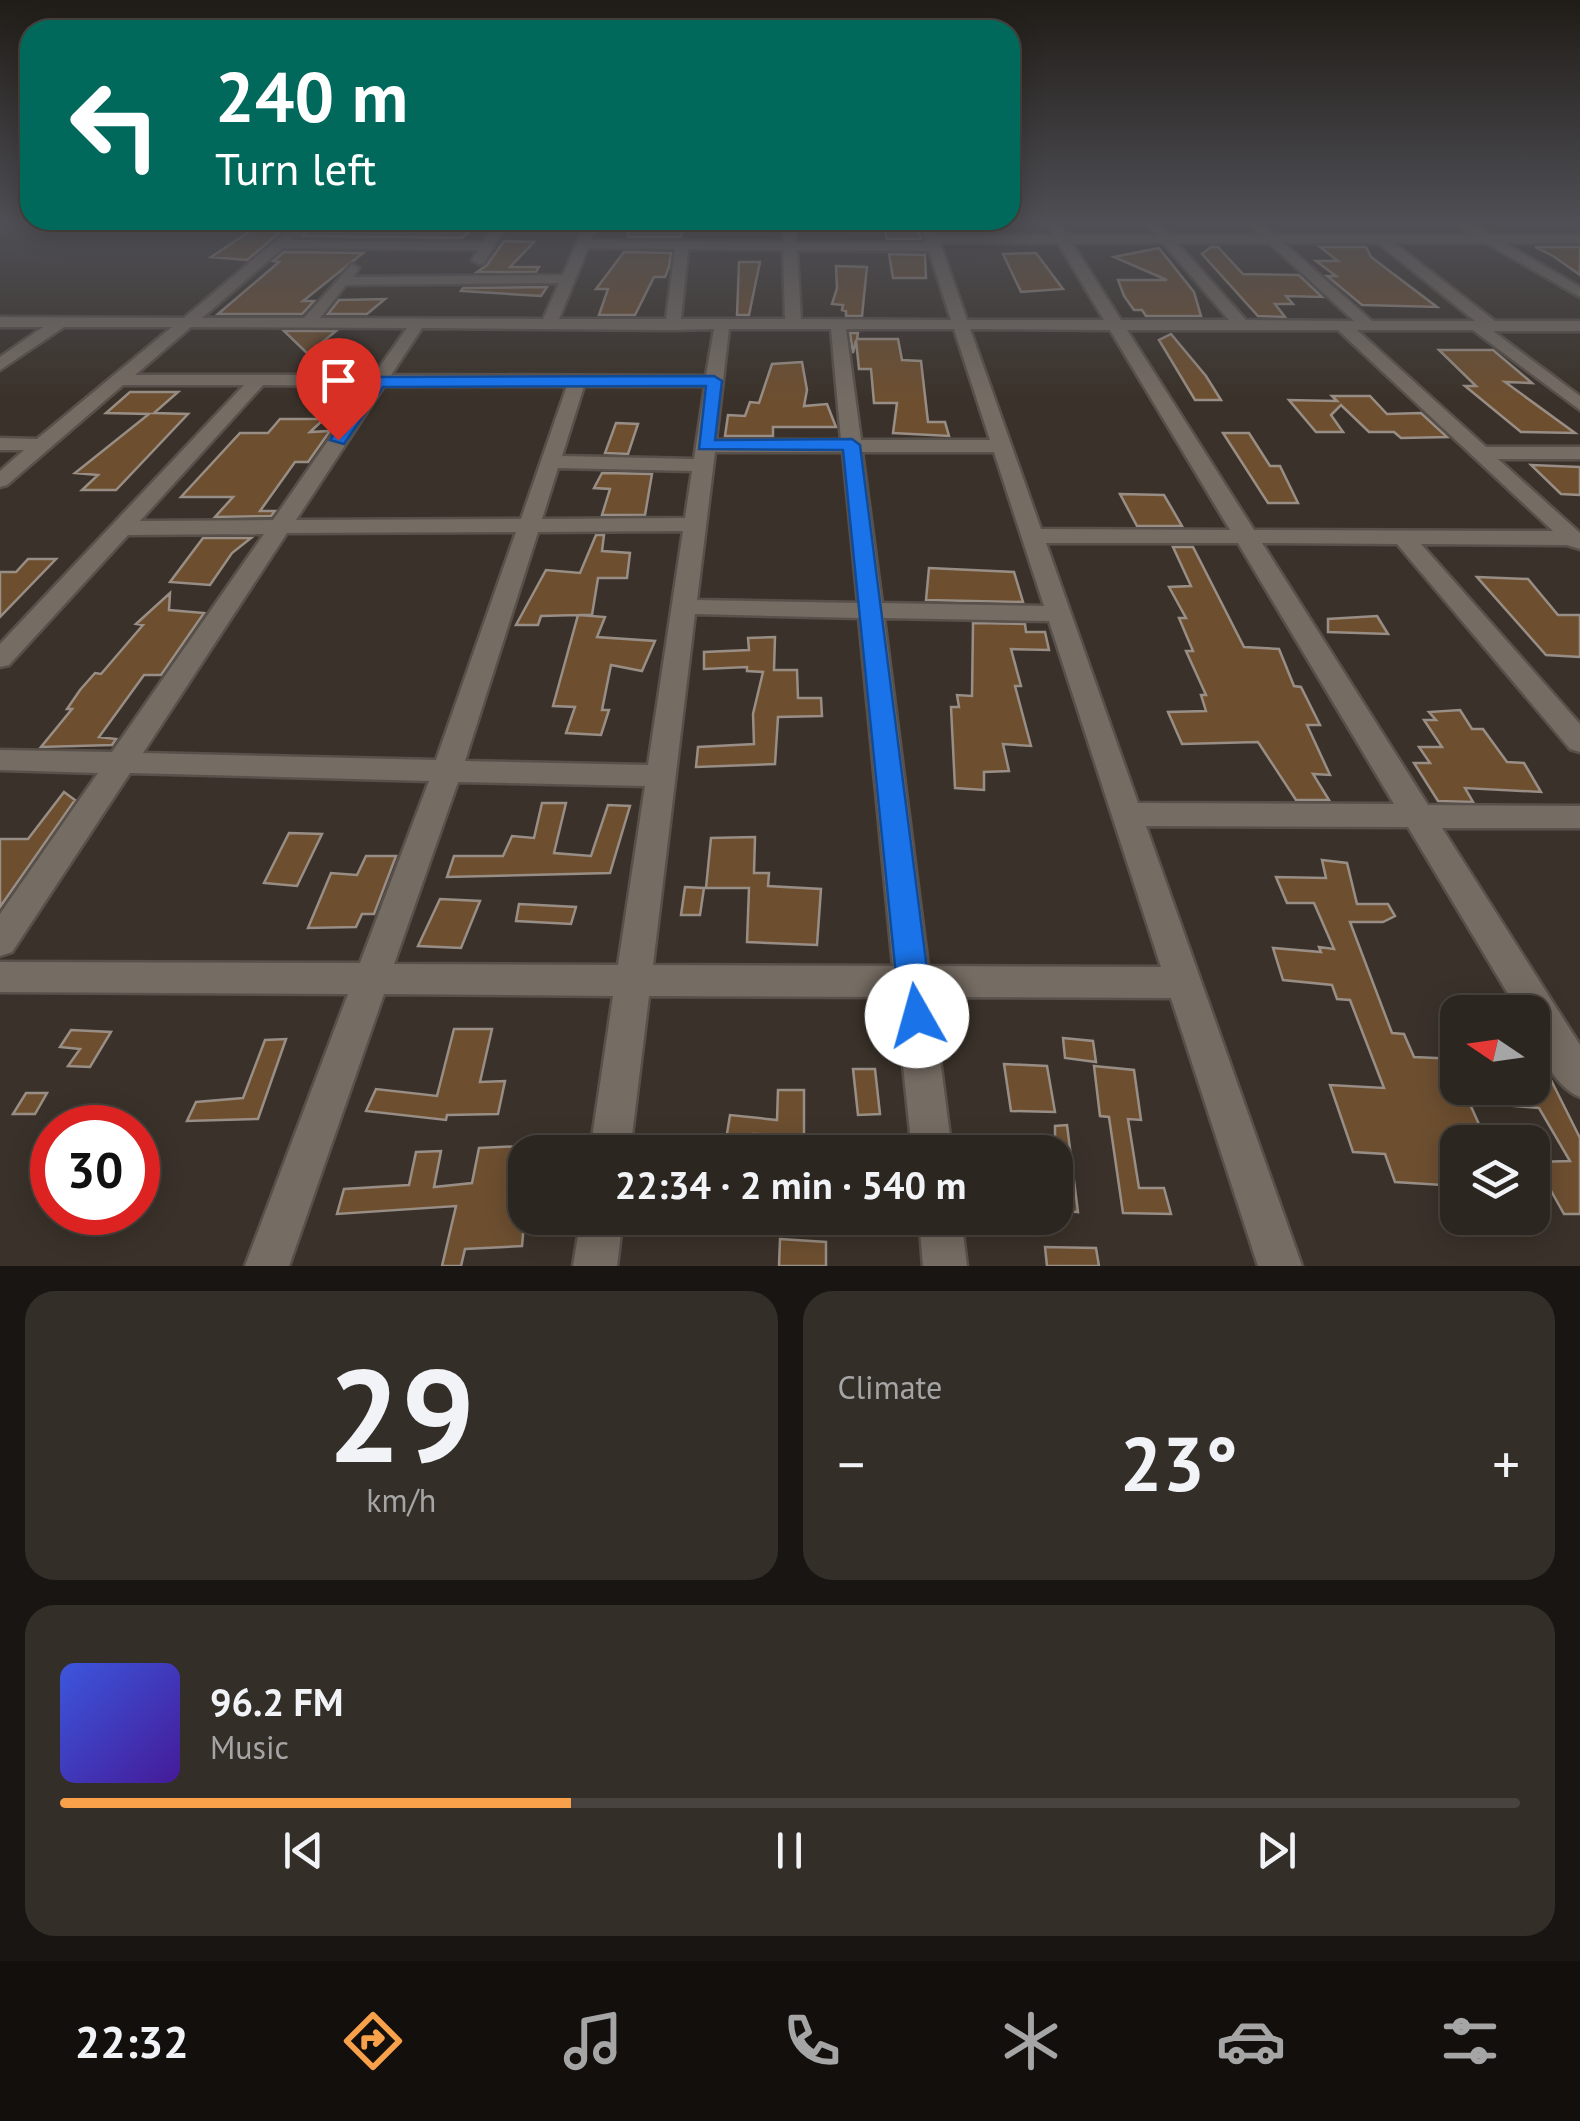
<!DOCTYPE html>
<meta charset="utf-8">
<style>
:root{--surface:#2c2620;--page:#342e29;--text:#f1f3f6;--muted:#a6a5a5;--line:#48433e;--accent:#f8a14a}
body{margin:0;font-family:"PT Sans",sans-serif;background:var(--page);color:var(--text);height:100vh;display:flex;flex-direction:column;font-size:38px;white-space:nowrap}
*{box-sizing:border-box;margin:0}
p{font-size:32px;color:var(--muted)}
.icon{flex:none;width:55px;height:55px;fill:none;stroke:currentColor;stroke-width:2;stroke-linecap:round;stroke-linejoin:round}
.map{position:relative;height:1266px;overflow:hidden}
.drawer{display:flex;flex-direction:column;gap:25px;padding:25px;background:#181512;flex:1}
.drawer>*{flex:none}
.hud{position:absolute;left:20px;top:20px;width:1000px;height:210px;border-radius:30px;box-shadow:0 5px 25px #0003,0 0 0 2px var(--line);background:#00695c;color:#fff;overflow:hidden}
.needle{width:65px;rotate:283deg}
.fabs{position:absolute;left:1440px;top:995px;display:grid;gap:20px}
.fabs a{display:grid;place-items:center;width:110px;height:110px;border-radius:20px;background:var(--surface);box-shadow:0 5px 25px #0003,0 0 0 2px var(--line);font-size:50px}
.speed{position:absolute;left:30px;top:1105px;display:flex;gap:20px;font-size:50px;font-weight:700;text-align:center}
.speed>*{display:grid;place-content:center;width:130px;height:130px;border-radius:50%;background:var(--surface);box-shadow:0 5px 25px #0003,0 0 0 2px var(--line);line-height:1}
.speed .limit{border:15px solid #d22;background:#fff;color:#111}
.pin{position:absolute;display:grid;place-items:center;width:85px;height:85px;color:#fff;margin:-102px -42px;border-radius:50% 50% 50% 0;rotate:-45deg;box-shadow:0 0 10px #0007}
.pin .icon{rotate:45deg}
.me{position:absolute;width:110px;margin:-55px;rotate:353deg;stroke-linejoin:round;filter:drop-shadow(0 0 8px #0008)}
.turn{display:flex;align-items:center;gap:35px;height:210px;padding:0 30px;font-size:45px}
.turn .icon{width:130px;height:130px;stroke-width:2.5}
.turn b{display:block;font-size:70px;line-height:85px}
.big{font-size:75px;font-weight:600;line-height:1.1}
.drawer .card{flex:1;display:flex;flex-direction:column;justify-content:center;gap:15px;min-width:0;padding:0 35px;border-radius:30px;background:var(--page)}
.drawer .dial{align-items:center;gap:0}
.dial b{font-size:130px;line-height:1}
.song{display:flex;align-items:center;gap:30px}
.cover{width:120px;height:120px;border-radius:15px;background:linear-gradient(135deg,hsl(230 70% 55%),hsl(260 70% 35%))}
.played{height:10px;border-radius:5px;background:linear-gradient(90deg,var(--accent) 35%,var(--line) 35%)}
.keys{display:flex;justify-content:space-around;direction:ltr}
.heat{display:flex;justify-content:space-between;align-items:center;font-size:55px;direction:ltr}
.drawer .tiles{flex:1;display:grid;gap:25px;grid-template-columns:1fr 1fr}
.card:last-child{grid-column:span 2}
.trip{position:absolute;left:508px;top:1135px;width:565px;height:100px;border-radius:30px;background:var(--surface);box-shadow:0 5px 25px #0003,0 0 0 2px var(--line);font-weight:600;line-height:100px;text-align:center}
.dock{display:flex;height:160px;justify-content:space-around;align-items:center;background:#120f0d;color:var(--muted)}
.dock .icon{width:70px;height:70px}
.dock .active{color:var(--accent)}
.dock b{font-size:45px;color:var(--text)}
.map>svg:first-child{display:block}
</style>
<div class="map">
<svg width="1580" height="1266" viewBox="0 0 1580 1266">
<rect width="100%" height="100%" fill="#3a322a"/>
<path fill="#6d4f30" stroke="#998e85" stroke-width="2.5" d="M335 222H432L479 223 462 238 301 236 310 228H335Z
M896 222H915L921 239H887L884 226H896Z
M652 227H684L681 237H628L629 230Z
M255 228H285L247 260 211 257Z
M504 241 534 242 510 267H539L536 272H477L487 265Z
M1211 247H1218L1243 274 1299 275 1322 297 1286 296 1293 304H1275L1285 317 1258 316 1202 254Z
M1320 247H1366L1371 257 1437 307 1362 305 1327 276H1336L1316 261H1338Z
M1535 247H1580V275L1553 256Z
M1159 248 1194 292 1201 316H1146L1142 310H1134L1124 296 1118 280H1167L1114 257Z
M284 252 363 253 303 301H314L302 314H218L279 262 273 261Z
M624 252 671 253 669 267 665 277H654L635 315H599L608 289H596Z
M1036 253 1063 289 1021 292 1003 254Z
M889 254 925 255 926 278H893Z
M739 262H760L749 315H737Z
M836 266 867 267 862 316H846V311L842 310 843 305 832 304 837 288Z
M547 287 541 296 461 291 463 288Z
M385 299 367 314H328L339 300Z
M284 331H336L308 354Z
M850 333H858L857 339H898L902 360 921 361 928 422H945L949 436 893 433 897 403H874L871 369H859L856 340 853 353Z
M1171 334 1206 376 1221 400H1195L1159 340Z
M1439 350H1493L1532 383 1505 382 1575 433 1521 432 1465 386H1476Z
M802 362 807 390 804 406 827 404 836 427H773V436H725L728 415 745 416 750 402 759 403 772 364Z
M130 392H178L154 413 188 414 116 490H82L98 475 75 473 149 414 106 413Z
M1332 396H1370L1387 414 1421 413 1447 437 1401 438 1394 432H1369L1341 405 1331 415 1343 432H1316L1289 400 1337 401Z
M280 419H324L310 432 330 431 308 462H295L260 511H275L271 516 215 517 233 497H181L240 433H268Z
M616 423 638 424 628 454 605 453Z
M1223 433H1249L1270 466H1280L1298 503H1268Z
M1531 465 1580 467V495L1561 494Z
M602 473 652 474 645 515H602L610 489 594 488Z
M1120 494 1164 495 1182 526H1137Z
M596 535H604L602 551 630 553 627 578H598L592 615H579L605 617 597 637 655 641 642 671 611 665 602 710H609L601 735 566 733 575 707 553 706 578 615 541 616 538 625H516L546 570 580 573Z
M203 538H251L232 553 210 585 170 582Z
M1173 547H1193L1244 647 1279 649 1294 686 1301 687 1320 725H1307L1330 775 1313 774 1329 800H1296L1258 742 1182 744 1168 712 1206 711 1201 695H1206L1186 651H1193L1179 618H1186L1169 587 1191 586Z
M28 559H56L0 617V572H16Z
M929 568 1014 572 1023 602 926 600Z
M1477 577 1528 579 1558 615H1580V657L1546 655Z
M170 593 169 610 204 613 161 675H144L99 737 116 739 112 745 41 747 72 709H67L80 690 95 673 101 674 143 625 136 624Z
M1377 616 1388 634 1328 632V619Z
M973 623 1025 624 1026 632H1045L1049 650 1011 649 1021 686H1015L1031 746 1003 744 1009 771 984 772V790L955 788 951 707H959L957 695 972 696Z
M775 637 774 670H797L798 698H821L822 716 778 717 775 764 696 767 698 747 754 744 753 714 763 672 747 671V667L704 669V652L749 650 748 638Z
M1460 710 1472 729H1483L1507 762 1524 763 1541 792 1465 788 1473 802 1438 801 1414 763H1430L1419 747H1442L1424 720H1436L1429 712Z
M64 792 75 800 0 907V839H28Z
M542 803H566L554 853 591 856 608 805 630 806 610 873 447 877 454 856H503L512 836 534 838Z
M289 833 322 834 297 886 264 883Z
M755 837 754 873H769L768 886 821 889 817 945 747 942 749 888H706L711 838Z
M366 856H396L374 914H362L356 927 308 928 331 873 357 875Z
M1322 860 1347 863 1357 904H1388L1395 916 1383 922H1350L1392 1033 1404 1034 1414 1057 1458 1059V1088H1532V1042L1580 1138V1214H1564L1535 1162 1570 1161 1539 1108 1469 1102 1487 1142H1450L1458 1160V1186L1395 1182 1385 1154 1353 1152 1330 1085 1384 1088 1350 1000 1337 999 1332 985 1283 980 1273 948 1321 952 1319 947 1334 949 1314 903H1287L1276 877 1326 878Z
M685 887 704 888 700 915H681Z
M440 899 480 901 461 948 418 946Z
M519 904 576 907 571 924 516 921Z
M454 1029H492L480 1082 505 1081 498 1114 447 1115 446 1120 366 1111 376 1089 437 1096Z
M71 1030 111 1032 90 1067 68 1066 80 1049 60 1047Z
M1063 1038 1093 1041 1096 1062 1065 1058Z
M286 1039 258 1119 187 1121 196 1102 243 1098 265 1040Z
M1004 1064 1047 1066 1055 1112 1011 1111Z
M1094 1066 1134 1070 1141 1120 1128 1119 1139 1188H1164L1171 1214 1123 1213 1109 1117 1100 1116Z
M853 1069H875L880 1114 858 1115Z
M778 1090H804V1135L753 1134 750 1152H724L730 1115 777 1120Z
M26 1093H47L35 1114H13Z
M1067 1125 1078 1212 1055 1210V1126Z
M523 1146 512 1212H525L522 1246 465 1249 461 1266H442L456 1206 337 1214 344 1189 409 1185 416 1152 441 1151 434 1187 472 1183 479 1148Z
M780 1239 826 1242V1266H779Z
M1045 1247 1096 1248 1099 1266H1047Z"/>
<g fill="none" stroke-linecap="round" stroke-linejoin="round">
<defs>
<path id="minor" d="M298 222H311L292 240 483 242 496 222H508L484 263 479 264 472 260 478 250 283 248 202 318H304L352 264 359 268 353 277 563 275 586 222H598L591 240 783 242V222H795L796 242 926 243 920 222H932L937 235H1054L1046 222H1058L1067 235H1156L1146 222H1158L1170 235H1260L1247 222H1260L1275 235H1473L1454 222H1468L1491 235H1580V243H1505L1580 287V297L1486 243H1394L1495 321H1580V331H1493L1580 396V410L1473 330H1357L1486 447H1580V459H1498L1580 533V549L1567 545 1421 544 1580 724V752L1570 749 1397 544 1262 543 1428 805 1580 806V828H1442L1580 1045V1097C1552 1086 1532 1041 1532 1012H1519L1408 827 1146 826 1302 1266H1258L1171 998 932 997 952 1152H912L896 997 649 996 630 1152H590L613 996 384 994 289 1266H245L348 994 0 992V962L360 963 429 781 130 773 12 952 0 956V914L98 773 0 770V750L112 752 264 534 128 535 9 665 0 667V644L244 385H123L7 485 0 487V471L24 450H0V438L37 439 172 327H64L0 370V357L43 327H0V317L184 318ZM940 243H1058L1104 320H967ZM1072 243H1163L1229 320H1121ZM1177 243H1269L1354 321 1246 320ZM1284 243H1378L1475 321H1372ZM588 248 675 249 666 319H559ZM688 249 783 250 785 319H681ZM797 250 929 251 951 320 801 319ZM559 283 543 319 320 318 346 285ZM191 327 407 328 374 375H135ZM422 328 673 330 714 329 706 376 391 375ZM729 329H831L841 440H716ZM846 329H954L990 440H861ZM970 329 1110 330 1230 530 1041 529ZM1127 330H1338L1553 531 1254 530ZM263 385 366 386 273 520 140 521ZM384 386H567L521 519 296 520ZM584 386H705L694 459 562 456ZM715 452H843L858 603 697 600ZM862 452H994L1044 606 882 603ZM558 468 692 471 685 518 542 519ZM683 531 648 765 465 761 538 532ZM516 532 436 760 143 753 287 533ZM1046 543H1238L1394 804 1138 803ZM695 614 859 618 893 966 653 965ZM884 618 1049 621 1161 967 928 966ZM458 782 645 786 618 965 394 964Z
M581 1218H623L617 1266H573Z
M919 1218H961L967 1266H923Z"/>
</defs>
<use href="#minor" stroke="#58504a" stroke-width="5"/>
<use href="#minor" fill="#756c63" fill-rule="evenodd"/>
</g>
<linearGradient id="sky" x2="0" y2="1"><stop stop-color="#201c17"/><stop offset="0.56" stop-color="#4f4f55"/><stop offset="1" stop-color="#4f4f55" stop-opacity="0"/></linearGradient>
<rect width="1580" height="399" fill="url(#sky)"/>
<path fill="#1a73e8" stroke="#114b97" stroke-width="2.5" d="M714 376 722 381 715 440 852 439 860 445 933 1016 928 1026 917 1030 905 1026 900 1016 843 450 699 449 706 386 383 387 344 444 330 440 372 378 378 377Z"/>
</svg>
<div class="fabs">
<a><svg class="needle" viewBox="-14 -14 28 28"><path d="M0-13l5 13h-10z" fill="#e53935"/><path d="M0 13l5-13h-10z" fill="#a6a5a5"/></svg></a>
<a><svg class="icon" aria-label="layers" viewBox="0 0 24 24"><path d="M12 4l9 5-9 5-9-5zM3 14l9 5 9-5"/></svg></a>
</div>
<div class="speed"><div class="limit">30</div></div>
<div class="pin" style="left:338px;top:440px;background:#d93025"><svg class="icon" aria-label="arrive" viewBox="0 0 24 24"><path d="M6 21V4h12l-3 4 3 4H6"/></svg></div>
<svg class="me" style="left:917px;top:1016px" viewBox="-20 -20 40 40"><circle r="19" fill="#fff"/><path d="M0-13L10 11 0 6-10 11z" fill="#1a73e8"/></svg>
<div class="trip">22:34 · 2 min · 540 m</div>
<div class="hud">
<div class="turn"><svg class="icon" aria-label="left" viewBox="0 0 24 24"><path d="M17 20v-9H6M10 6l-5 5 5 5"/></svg><div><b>240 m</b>Turn left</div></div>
</div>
</div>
<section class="drawer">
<div class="tiles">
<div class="card dial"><b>29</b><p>km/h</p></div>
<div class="card"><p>Climate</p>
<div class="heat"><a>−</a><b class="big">23°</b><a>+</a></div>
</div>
<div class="card">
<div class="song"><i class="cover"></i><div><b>96.2 FM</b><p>Music</p></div></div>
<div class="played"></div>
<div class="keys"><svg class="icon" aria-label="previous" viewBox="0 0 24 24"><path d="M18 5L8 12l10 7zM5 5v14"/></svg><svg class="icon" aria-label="pause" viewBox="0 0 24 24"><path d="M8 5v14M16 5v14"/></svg><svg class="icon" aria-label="next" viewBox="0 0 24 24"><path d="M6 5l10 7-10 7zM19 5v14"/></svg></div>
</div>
</div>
</section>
<nav class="dock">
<b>22:32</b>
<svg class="icon active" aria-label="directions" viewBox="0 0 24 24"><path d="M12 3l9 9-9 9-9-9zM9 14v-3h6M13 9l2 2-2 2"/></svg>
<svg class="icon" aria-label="music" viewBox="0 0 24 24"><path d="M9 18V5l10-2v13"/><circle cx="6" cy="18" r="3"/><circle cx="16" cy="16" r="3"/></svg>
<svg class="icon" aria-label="phone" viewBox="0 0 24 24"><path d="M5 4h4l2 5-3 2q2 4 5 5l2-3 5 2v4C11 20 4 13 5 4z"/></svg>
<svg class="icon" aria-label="climate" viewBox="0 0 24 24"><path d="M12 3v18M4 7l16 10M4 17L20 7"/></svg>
<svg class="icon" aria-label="car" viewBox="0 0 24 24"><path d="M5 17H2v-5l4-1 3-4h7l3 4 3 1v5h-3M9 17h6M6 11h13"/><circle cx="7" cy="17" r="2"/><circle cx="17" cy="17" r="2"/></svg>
<svg class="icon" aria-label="filters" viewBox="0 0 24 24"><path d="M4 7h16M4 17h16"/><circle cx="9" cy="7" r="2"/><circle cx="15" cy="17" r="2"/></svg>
</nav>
